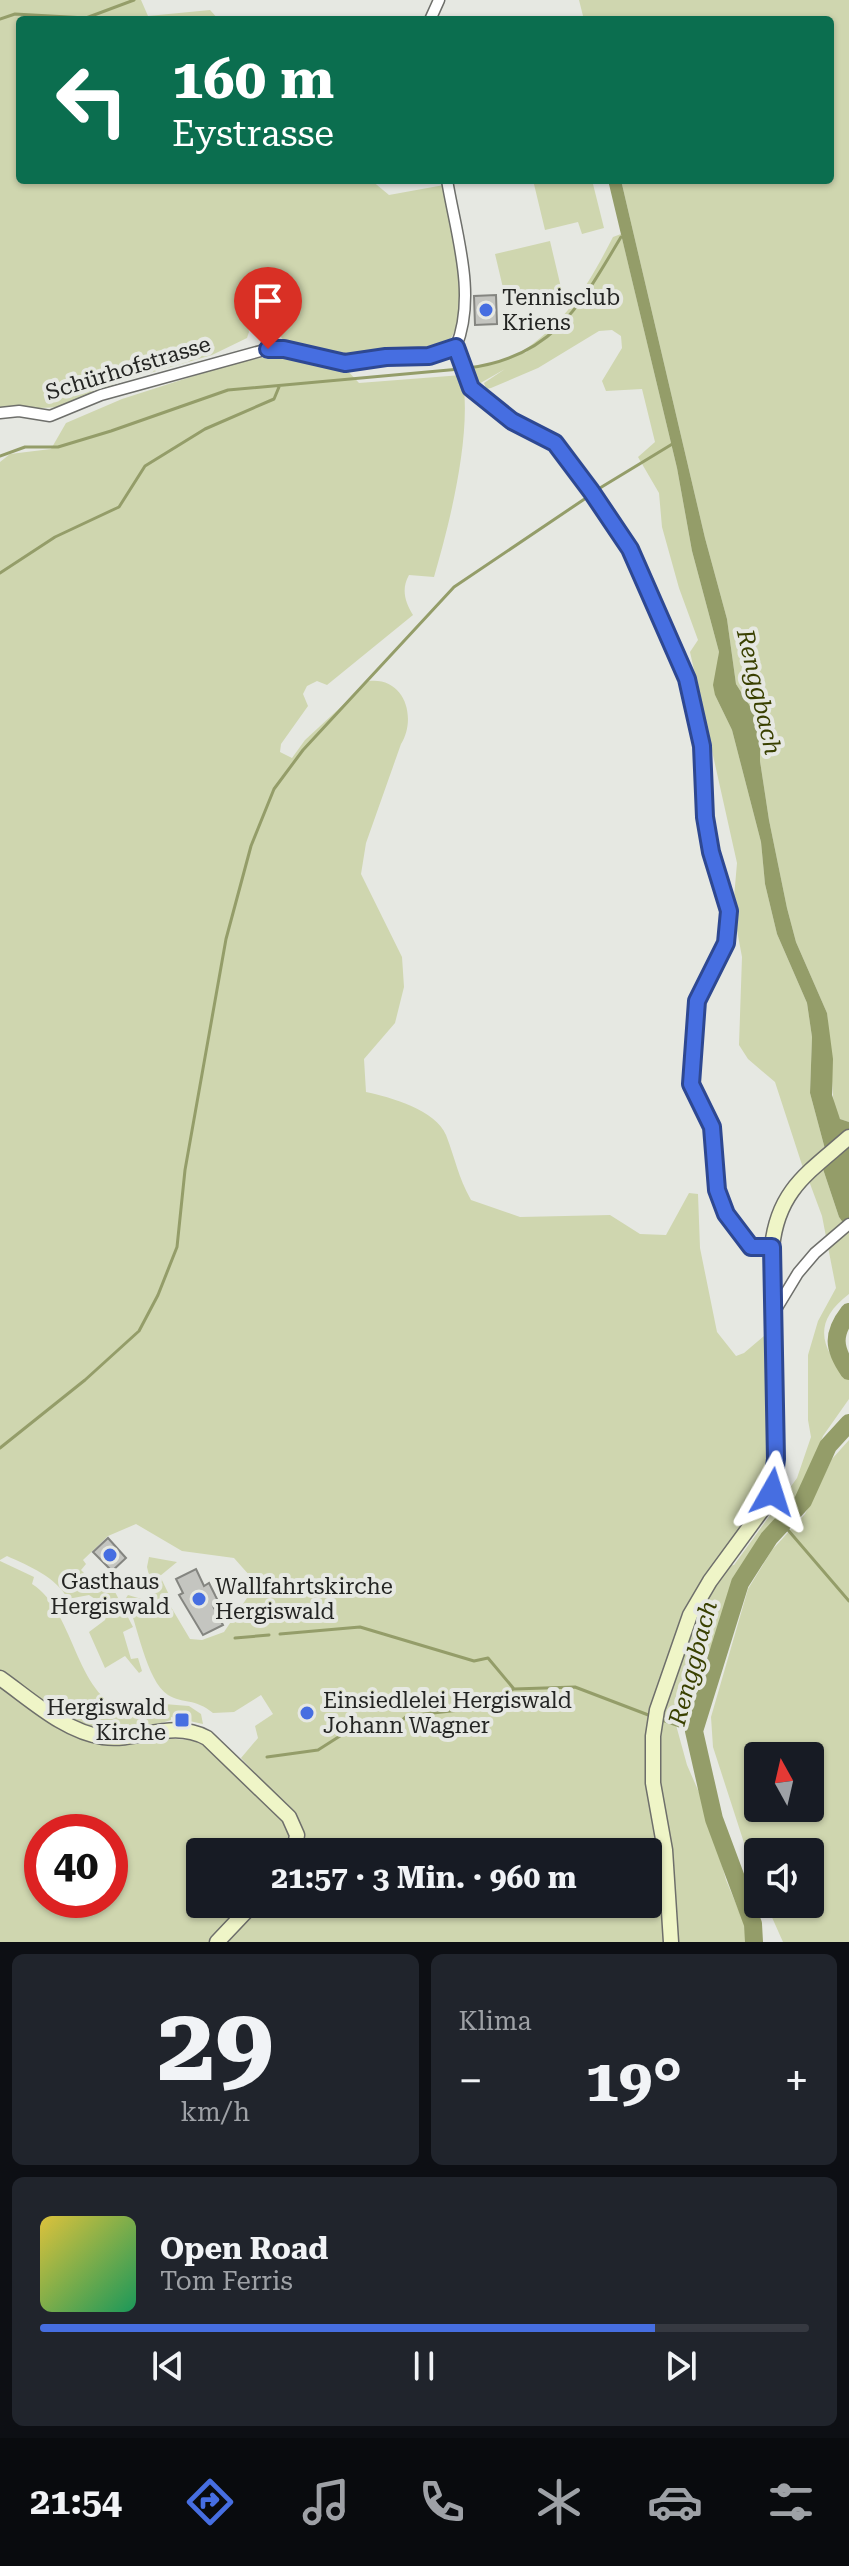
<!DOCTYPE html>
<html lang="de">
<meta charset="utf-8">
<style>
:root{--surface:#171b24;--page:#20242c;--text:#f1f3f6;--muted:#9ea1a6;--line:#363941;--accent:#466ee1}
body{margin:0;font-family:"Roboto Serif",serif;background:var(--page);color:var(--text);height:100vh;display:flex;flex-direction:column;font-size:30px;white-space:nowrap}
*{box-sizing:border-box;margin:0}
p{font-size:26px;color:var(--muted)}
.icon{flex:none;width:44px;height:44px;fill:none;stroke:currentColor;stroke-width:2;stroke-linecap:round;stroke-linejoin:round}
.map{position:relative;height:1942px;overflow:hidden}
.drawer{display:flex;flex-direction:column;gap:12px;padding:12px;background:#0d0f14;flex:1}
.drawer>*{flex:none}
.hud{position:absolute;left:16px;top:16px;width:818px;height:168px;border-radius:8px;box-shadow:0 2px 6px #0004;background:#0b6e4f;color:#fff;overflow:hidden}
.needle{width:52px;rotate:352deg}
.buttons{position:absolute;left:744px;top:1742px;display:grid;gap:16px}
.buttons a{display:grid;place-items:center;width:80px;height:80px;border-radius:8px;background:var(--surface);box-shadow:0 2px 6px #0004;font-size:40px}
.speed{position:absolute;left:24px;top:1814px;display:flex;gap:16px;font-size:40px;font-weight:700;text-align:center}
.speed>*{display:grid;place-content:center;width:104px;height:104px;border-radius:50%;background:var(--surface);box-shadow:0 2px 6px #0004;line-height:1}
.speed .limit{border:12px solid #d22;background:#fff;color:#111}
.pin{position:absolute;display:grid;place-items:center;width:68px;height:68px;color:#fff;margin:-82px -34px;border-radius:50% 50% 50% 0;rotate:-45deg;box-shadow:0 0 8px #0007}
.pin .icon{rotate:45deg}
.me{position:absolute;width:88px;margin:-44px;rotate:6deg;stroke-linejoin:round;filter:drop-shadow(0 0 6px #0008)}
.turn{display:flex;align-items:center;gap:28px;height:168px;padding:0 24px;font-size:36px}
.turn .icon{width:104px;height:104px;stroke-width:2.5}
.turn b{display:block;font-size:56px;line-height:68px}
.big{font-size:60px;font-weight:700;line-height:1.1}
.drawer .widget{flex:1;display:flex;flex-direction:column;justify-content:center;gap:12px;min-width:0;padding:0 28px;border-radius:12px;background:var(--page)}
.drawer .dial{align-items:center;gap:0}
.dial b{font-size:104px;line-height:1}
.song{display:flex;align-items:center;gap:24px}
.cover{width:96px;height:96px;border-radius:12px;background:linear-gradient(135deg,hsl(50 70% 55%),hsl(150 70% 35%))}
.played{height:8px;border-radius:4px;background:linear-gradient(90deg,var(--accent) 80%,var(--line) 80%)}
.keys{display:flex;justify-content:space-around;direction:ltr}
.heat{display:flex;justify-content:space-between;align-items:center;font-size:44px;direction:ltr}
.drawer .tiles{flex:1;display:grid;gap:12px;grid-template-columns:1fr 1fr}
.widget:last-child{grid-column:span 2}
.trip{position:absolute;left:186px;top:1838px;width:476px;height:80px;border-radius:8px;background:var(--surface);box-shadow:0 2px 6px #0004;font-weight:700;line-height:80px;text-align:center}
.tab-bar{display:flex;height:128px;justify-content:space-around;align-items:center;background:#090b0e;color:var(--muted)}
.tab-bar .icon{width:56px;height:56px}
.tab-bar .on{color:var(--accent)}
.tab-bar b{font-size:36px;color:var(--text)}
.map>svg:first-child{display:block}
</style>
<div class="map">
<svg width="849" height="1942" viewBox="0 0 849 1942">
<rect width="100%" height="100%" fill="#e6e8e2"/>
<path fill="#cfd6af" fill-rule="evenodd" d="M0 0H141L148 16 210 10 219 20H20V180H371L389 195 444 185C450 222 478 323 443 346 429 355 405 351 388 352 372 354 355 359 339 358 319 357 305 344 286 344L274 327 251 312 247 316 249 332 247 338 212 355 122 381 60 407 0 410Z
M579 0H849V1122L840 1119 834 1109 827 1013 796 942 787 908 769 820 760 761V732L755 714 736 684 727 619 705 538 621 180H830V20H584Z
M533 180H592L604 228 582 234 578 222 545 230Z
M621 234 677 468 692 551 719 652 715 695 732 730 761 842 765 884 777 934 807 1003 812 1037 810 1093 825 1149 803 1168 775 1082 748 1059 739 1045 742 957 733 909 737 863 690 652 698 640 679 588 662 527 659 493 638 457 655 442 642 389 606 391 602 381 622 348 621 336 612 330 599 331 538 368 491 388 486 389 484 383 505 369 477 385H474L470 370 527 352 526 349C570 317 588 285 613 237Z
M550 241 563 296 508 309 495 254Z
M288 353 314 366 345 368 359 383 462 375C473 431 450 522 434 577L409 575C401 589 405 602 413 615L327 685 317 681 307 686 303 694 308 706 281 744 280 752 292 758 305 740 369 681C405 677 417 718 401 744L366 843 361 874 402 957 404 987 395 1023 364 1059 366 1092C390 1097 436 1110 446 1135 455 1158 458 1177 471 1200L520 1217 610 1215 640 1234 666 1235 689 1193 698 1194 700 1248 717 1332 736 1356 744 1353 764 1336 768 1340 770 1460 766 1495 701 1583 682 1613 652 1706 649 1794 665 1915 664 1942H0V1682L73 1731 188 1740 189 1737 262 1781 241 1758 258 1738 255 1726 273 1714 261 1695 234 1712 213 1713C195 1698 183 1704 168 1695 146 1681 137 1622 126 1598L128 1595 152 1602 155 1600 147 1567 149 1557 177 1562 160 1576 171 1599 168 1602 190 1639 202 1640 224 1632 251 1592 250 1576 234 1558 182 1551 136 1524 108 1536 83 1560 86 1564 81 1570 89 1578 94 1575 107 1591 113 1588 133 1627 123 1632 131 1659 138 1658 142 1671 139 1673 125 1656 105 1668 89 1632 105 1620 107 1614 101 1603 89 1595 68 1599C56 1577 29 1566 7 1556L0 1560V462L10 454 51 449 66 423 122 399 234 363ZM42 1832H110V1900H42ZM200 1852H648V1904H200Z
M823 1169 839 1217 849 1231V1294C811 1323 821 1349 849 1378V1399L823 1436 796 1503 734 1580 714 1641 696 1678 693 1702 676 1725 687 1765 708 1813 726 1880 752 1942H675L657 1768 659 1718 693 1621 727 1566 734 1565 797 1478 811 1437 808 1420V1355L818 1321 836 1288 822 1216 809 1181Z
M849 1440V1942H783L766 1904H810V1852H758V1886L713 1747 711 1717 748 1589 772 1550 805 1514 832 1459ZM758 1756H810V1808H758Z
M0 1561 34 1577 32 1584C77 1612 76 1706 131 1709L132 1702H139L189 1706 201 1714 203 1724 171 1717V1720L139 1730 100 1732 65 1717 0 1673Z"/>
<path fill="#949d69" d="M608 180H621L705 538 727 619 736 684 755 714 760 732V761L769 820 787 908 796 942 827 1013 833 1059 832 1095 840 1119 849 1122V1231L839 1217 823 1169 825 1149 810 1093 812 1037 807 1003 777 934 765 884 761 842 732 730 715 695 713 685 719 652 692 551 677 468Z"/>
<g fill="none" stroke-linecap="round" stroke-linejoin="round">
<path stroke="#949d69" stroke-width="3" d="M0 19 15 14 86 18 134 0
M468 368C554 357 581 304 621 237
M0 456 25 447H58L111 431 228 390 460 369
M595 491 674 443
M0 573 55 537 119 507 145 466 205 429 274 399 279 387
M0 1448 85 1380 139 1331 158 1295 177 1247 185 1170 226 939 251 846 274 789 303 750 454 587 589 496
M782 1523 849 1601
M280 1634 360 1627 474 1661 488 1658 514 1689 575 1687 651 1716
M235 1638 269 1635
M662 1720 694 1731
M267 1757 318 1750 351 1729 385 1735 407 1716 477 1708 512 1690"/>
<path stroke="#949d69" stroke-width="18" d="M849 1312C832 1334 833 1348 849 1371
M754 1942 753 1924 714 1819 694 1731 740 1583 769 1538 803 1501 828 1446 849 1423"/>
</g>
<path fill="#c4c5c0" stroke="#848580" stroke-width="2" d="M496 295 497 324 475 325 474 296Z
M108 1538 126 1558 112 1571 93 1552Z
M196 1569 204 1586 209 1583 219 1603 213 1606 223 1625 203 1635 179 1595 183 1593 176 1579Z"/>
<g fill="none" stroke-linecap="round" stroke-linejoin="round">
<defs>
<path id="street" d="M430 20 439 0
M447 180C456 234 477 295 456 347
M456 347 471 388 512 421 555 443 564 453 630 549 687 679 702 746 705 817 711 852 729 911 726 943 697 1001 691 1084 712 1127 717 1190 726 1214 751 1247H772
M0 413 19 411 50 416 101 395 268 349H284L345 363 386 357 429 356 456 347
M775 1311 798 1273 815 1253 849 1224"/>
<path id="secondary" d="M0 1678C30 1699 65 1732 103 1737 139 1742 171 1719 207 1738L289 1817 297 1835 294 1852
M217 1942 253 1904
M671 1942 665 1850 653 1783V1736L657 1710 690 1615 710 1581 762 1510 776 1478 772 1247C778 1190 808 1173 849 1137"/>
</defs>
<use href="#street" stroke="#6e6f6b" stroke-width="13"/>
<use href="#secondary" stroke="#6e6f6b" stroke-width="17"/>
<use href="#street" stroke="#fff" stroke-width="10"/>
<use href="#secondary" stroke="#eff5c7" stroke-width="14"/>
</g>
<g fill="none" stroke-linecap="round" stroke-linejoin="round">
<defs>
<path id="route" d="M268 349H284L345 363 386 357 429 356 456 347 471 388 512 421 555 443 591 491 630 549 687 679 702 746 705 817 711 852 729 911 726 943 697 1001 691 1084 712 1127 717 1190 726 1214 751 1247H772L776 1459 772 1492"/>
</defs>
<use href="#route" stroke="#2e4892" stroke-width="20"/>
<use href="#route" stroke="#466ee1" stroke-width="14"/>
</g>
<g fill="#466ee1" stroke="#e6e8e2" stroke-width="3">
<circle cx="486" cy="310" r="8"/>
<circle cx="110" cy="1555" r="8"/>
<circle cx="199" cy="1599" r="8"/>
<circle cx="307" cy="1713" r="8"/>
<rect x="174" y="1712" width="16" height="16" rx="4"/>
</g>
<g text-anchor="middle" dominant-baseline="central" stroke-width="8" stroke-linejoin="round" paint-order="stroke">
<g font-size="22" fill="#242523" stroke="#e6e8e2" text-anchor="start">
<text x="502" y="297">Tennisclub<tspan x="502" dy="25">Kriens</tspan></text>
<text x="110" y="1581" text-anchor="middle">Gasthaus<tspan x="110" dy="25">Hergiswald</tspan></text>
<text x="215" y="1586">Wallfahrtskirche<tspan x="215" dy="25">Hergiswald</tspan></text>
<text x="323" y="1700">Einsiedlelei Hergiswald<tspan x="323" dy="25">Johann Wagner</tspan></text>
<text x="166" y="1707" text-anchor="end">Hergiswald<tspan x="166" dy="25">Kirche</tspan></text>
</g>
<g font-size="22" fill="#242523" stroke="#e6e8e2">
<text transform="translate(128 368) rotate(-17)">Schürhofstrasse</text>
</g>
<g font-size="24" font-style="italic" fill="#394000" stroke="#e6e8e2">
<text transform="translate(759 692) rotate(77)">Renggbach</text>
<text transform="translate(693 1663) rotate(-75)">Renggbach</text>
</g>
</g>
</svg>
<div class="buttons">
<a><svg class="needle" viewBox="-14 -14 28 28"><path d="M0-13l5 13h-10z" fill="#e53935"/><path d="M0 13l5-13h-10z" fill="#9ea1a6"/></svg></a>
<a><svg class="icon" aria-label="sound" viewBox="0 0 24 24"><path d="M4 9h4l5-4v14l-5-4H4zM17 9q2 3 0 6"/></svg></a>
</div>
<div class="speed"><div class="limit">40</div></div>
<div class="pin" style="left:268px;top:349px;background:#d93025"><svg class="icon" aria-label="arrive" viewBox="0 0 24 24"><path d="M6 21V4h12l-3 4 3 4H6"/></svg></div>
<svg class="me" style="left:772px;top:1492px" viewBox="-20 -20 40 40"><path d="M0-17L14 15 0 8-14 15z" fill="#466ee1" stroke="#fff" stroke-width="4"/></svg>
<div class="trip">21:57 · 3 Min. · 960 m</div>
<div class="hud">
<div class="turn"><svg class="icon" aria-label="left" viewBox="0 0 24 24"><path d="M17 20v-9H6M10 6l-5 5 5 5"/></svg><div><b>160 m</b>Eystrasse</div></div>
</div>
</div>
<section class="drawer">
<div class="tiles">
<div class="widget dial"><b>29</b><p>km/h</p></div>
<div class="widget"><p>Klima</p>
<div class="heat"><a>−</a><b class="big">19°</b><a>+</a></div>
</div>
<div class="widget">
<div class="song"><i class="cover"></i><div><b>Open Road</b><p>Tom Ferris</p></div></div>
<div class="played"></div>
<div class="keys"><svg class="icon" aria-label="previous" viewBox="0 0 24 24"><path d="M18 5L8 12l10 7zM5 5v14"/></svg><svg class="icon" aria-label="pause" viewBox="0 0 24 24"><path d="M8 5v14M16 5v14"/></svg><svg class="icon" aria-label="next" viewBox="0 0 24 24"><path d="M6 5l10 7-10 7zM19 5v14"/></svg></div>
</div>
</div>
</section>
<nav class="tab-bar">
<b>21:54</b>
<svg class="icon on" aria-label="directions" viewBox="0 0 24 24"><path d="M12 3l9 9-9 9-9-9zM9 14v-3h6M13 9l2 2-2 2"/></svg>
<svg class="icon" aria-label="music" viewBox="0 0 24 24"><path d="M9 18V5l10-2v13"/><circle cx="6" cy="18" r="3"/><circle cx="16" cy="16" r="3"/></svg>
<svg class="icon" aria-label="phone" viewBox="0 0 24 24"><path d="M5 4h4l2 5-3 2q2 4 5 5l2-3 5 2v4C11 20 4 13 5 4z"/></svg>
<svg class="icon" aria-label="climate" viewBox="0 0 24 24"><path d="M12 3v18M4 7l16 10M4 17L20 7"/></svg>
<svg class="icon" aria-label="car" viewBox="0 0 24 24"><path d="M5 17H2v-5l4-1 3-4h7l3 4 3 1v5h-3M9 17h6M6 11h13"/><circle cx="7" cy="17" r="2"/><circle cx="17" cy="17" r="2"/></svg>
<svg class="icon" aria-label="filters" viewBox="0 0 24 24"><path d="M4 7h16M4 17h16"/><circle cx="9" cy="7" r="2"/><circle cx="15" cy="17" r="2"/></svg>
</nav>
